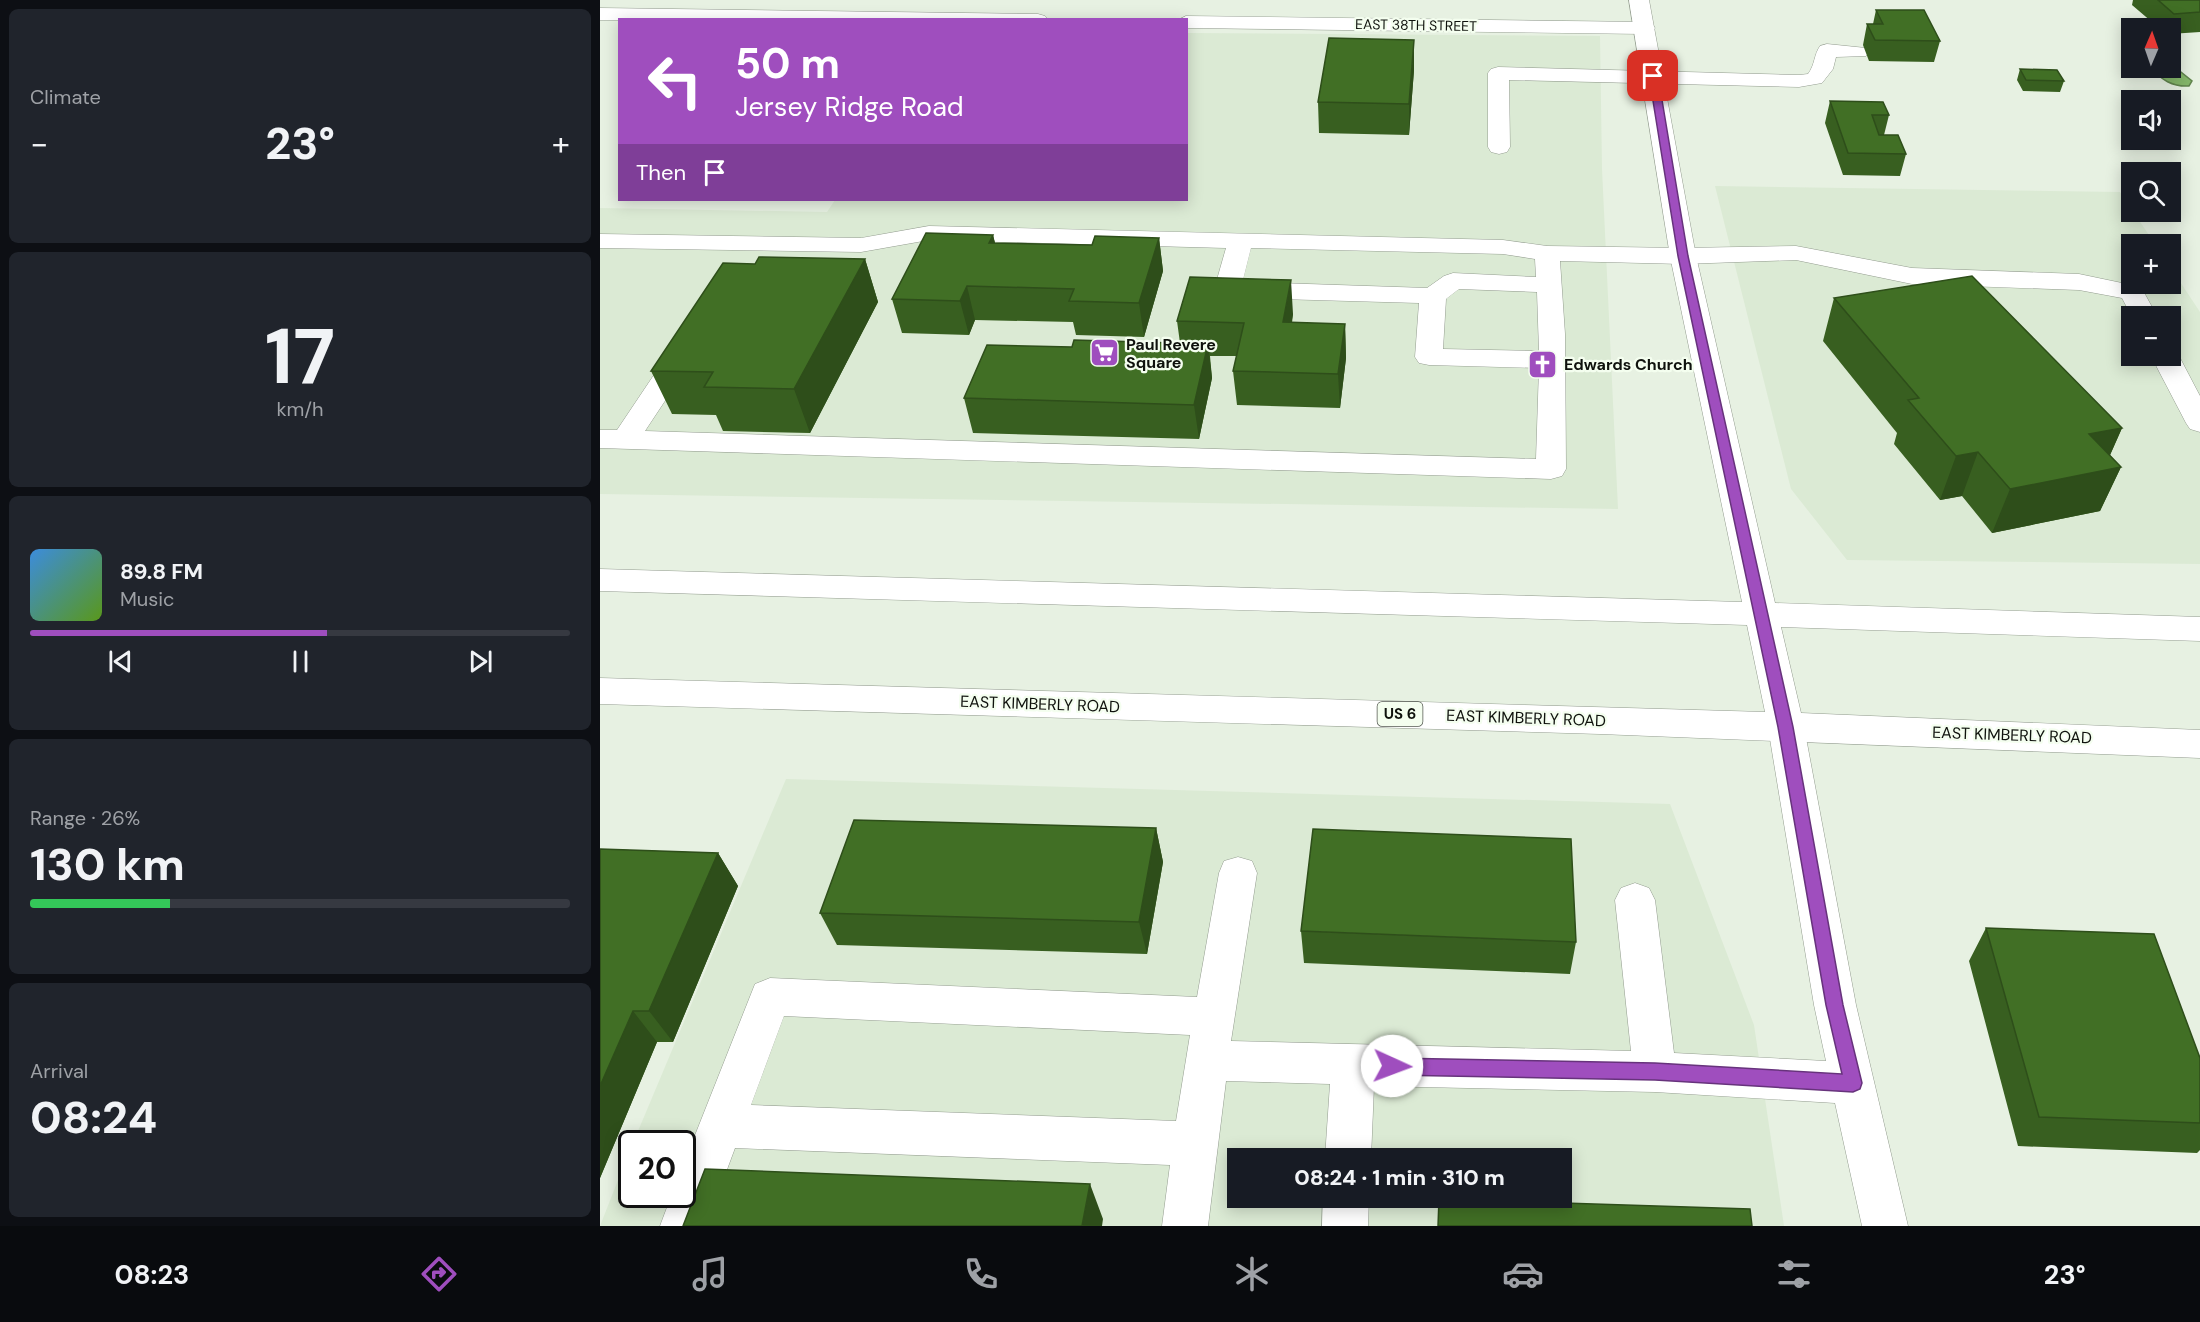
<!DOCTYPE html>
<meta charset="utf-8">
<style>
:root{--surface:#171b24;--page:#20242c;--text:#f1f3f6;--muted:#9ea1a6;--line:#363941;--accent:#9f4ebe}
body{margin:0;font-family:"DM Sans",sans-serif;background:var(--page);color:var(--text);height:100vh;display:flex;flex-direction:column;font-size:22px;white-space:nowrap}
*{box-sizing:border-box;margin:0}
p{font-size:20px;color:var(--muted)}
.icon{flex:none;width:33px;height:33px;fill:none;stroke:currentColor;stroke-width:2;stroke-linecap:round;stroke-linejoin:round}
.map{position:relative;flex:1;overflow:hidden}
.panel{display:flex;flex-direction:column;gap:9px;padding:9px;background:#0d0f14;width:600px}
.panel>*{flex:none}
.banner{position:absolute;left:18px;top:18px;width:570px;height:183px;border-radius:0px;box-shadow:0 3px 15px #0003;background:#9f4ebe;color:#fff;overflow:hidden}
.needle{width:39px;rotate:2deg}
.buttons{position:absolute;left:1521px;top:18px;display:grid;gap:12px}
.buttons a{display:grid;place-items:center;width:60px;height:60px;border-radius:0px;background:var(--surface);box-shadow:0 3px 15px #0003;font-size:30px}
.speed{position:absolute;left:18px;top:1130px;display:flex;gap:12px;font-size:30px;font-weight:700;text-align:center}
.speed>*{display:grid;place-content:center;width:78px;height:78px;border-radius:50%;background:var(--surface);box-shadow:0 3px 15px #0003;line-height:1}
.speed .limit{border:3px solid #111;border-radius:9px;background:#fff;color:#111}
.pin{position:absolute;display:grid;place-items:center;width:51px;height:51px;color:#fff;margin:-26px;border-radius:12px;box-shadow:0 3px 9px #0006}
.me{position:absolute;width:66px;margin:-33px;rotate:92deg;stroke-linejoin:round;filter:drop-shadow(0 0 4px #0008)}
.turn{display:flex;align-items:center;gap:21px;height:126px;padding:0 18px;font-size:27px}
.turn .icon{width:78px;height:78px;stroke-width:2.5}
.turn b{display:block;font-size:42px;line-height:51px}
.then{display:flex;align-items:center;height:57px;padding:0 18px;background:#0003;gap:12px;font-size:22px}
.big{font-size:45px;font-weight:800;line-height:1.1}
.panel .card{flex:1;display:flex;flex-direction:column;justify-content:center;gap:9px;min-width:0;padding:0 21px;border-radius:9px;background:var(--page)}
.panel .dial{align-items:center;gap:0}
.dial b{font-size:78px;line-height:1}
.song{display:flex;align-items:center;gap:18px}
.cover{width:72px;height:72px;border-radius:9px;background:linear-gradient(135deg,hsl(210 70% 55%),hsl(90 70% 35%))}
.played{height:6px;border-radius:3px;background:linear-gradient(90deg,var(--accent) 55%,var(--line) 55%)}
.keys{display:flex;justify-content:space-around;direction:ltr}
.heat{display:flex;justify-content:space-between;align-items:center;font-size:33px;direction:ltr}
.charge{height:9px;border-radius:4px;background:linear-gradient(90deg,#34c759 26%,var(--line) 0)}
.trip{position:absolute;left:627px;top:1148px;width:345px;height:60px;border-radius:0px;background:var(--surface);box-shadow:0 3px 15px #0003;font-weight:800;line-height:60px;text-align:center}
.tab-bar{display:flex;height:96px;justify-content:space-around;align-items:center;background:#090b0e;color:var(--muted)}
.tab-bar .icon{width:42px;height:42px}
.tab-bar .selected{color:var(--accent)}
.tab-bar b{font-size:27px;color:var(--text)}
main{display:flex;flex:1;min-height:0}
.map>svg:first-child{display:block}
</style>
<main>
<section class="panel">
<div class="card"><p>Climate</p>
<div class="heat"><a>−</a><b class="big">23°</b><a>+</a></div>
</div>
<div class="card dial"><b>17</b><p>km/h</p></div>
<div class="card">
<div class="song"><i class="cover"></i><div><b>89.8 FM</b><p>Music</p></div></div>
<div class="played"></div>
<div class="keys"><svg class="icon" aria-label="previous" viewBox="0 0 24 24"><path d="M18 5L8 12l10 7zM5 5v14"/></svg><svg class="icon" aria-label="pause" viewBox="0 0 24 24"><path d="M8 5v14M16 5v14"/></svg><svg class="icon" aria-label="next" viewBox="0 0 24 24"><path d="M6 5l10 7-10 7zM19 5v14"/></svg></div>
</div>
<div class="card"><p>Range · 26%</p><b class="big">130 km</b><div class="charge"></div></div>
<div class="card"><p>Arrival</p><b class="big">08:24</b></div>
</section>
<div class="map">
<svg width="1600" height="1226" viewBox="0 0 1600 1226">
<rect width="100%" height="100%" fill="#e7f1e2"/>
<path fill="#dbead4" fill-rule="evenodd" d="M587 33 1000 36 1002 169 1018 509 0 494V208L227 212 235 200H586Z
M1115 186 1520 192 1555 244H1532V284H1570L1571 268 1600 312V564L1247 560 1191 489ZM1532 316H1570V356H1532Z
M186 779 1070 804 1154 1025 1184 1226H0L31 1147 32 1194H82V1143H33ZM638 1158H962V1197H638Z"/>
<path fill="#84b66a" stroke="#61854e" stroke-width="1.5" d="M1571 64 1592 81 1589 86C1571 87 1562 79 1549 68H1570Z"/>
<g fill="none" stroke-linecap="round" stroke-linejoin="round">
<defs>
<path id="minor" d="M0 8 438 14 445 16 448 20H0Z
M586 16 1045 22 1052 24 1055 28 1052 32 1045 34 586 28V20H578Z
M1227 44 1266 48 1269 52 1266 56 1236 57 1233 69 1222 83 1199 87 909 80 910 147 907 152 899 154 891 152 888 147V73L891 69 898 67 1199 75 1208 74C1215 65 1214 54 1220 46Z
M329 226 903 240 947 246 1083 248 1196 246 1312 268 1479 274 1541 287 1557 316 1532 317 1522 298 1479 290 1312 284 1196 260 1083 264 960 261 965 334 966 469 962 476 951 479 0 448V430H17L74 345 84 343 94 345 98 351 45 431 936 459 939 368 829 365 819 363 815 357 819 303 645 298C635 295 622 292 616 283L626 248 329 240 261 252 0 248V234L261 238ZM651 248 903 254 935 259 936 277 853 273 844 276 827 288 649 282 643 280ZM859 289 937 292 939 351 843 349 846 299Z
M1570 349 1575 350 1579 356 1600 396V432L1590 429 1586 423 1551 356H1570Z
M1186 713 1199 717 1204 727 1256 1005 1308 1226H1262L1235 1103 1055 1092 774 1086 771 1158H725L730 1084 626 1081 608 1226H562L570 1165 135 1148 106 1226H60L72 1194H82V1168L155 984 170 978 597 997 619 873 624 861 638 857 652 861 657 873 631 1041 1031 1051 1015 900 1021 888 1035 883 1049 888 1055 900 1074 1053 1226 1061 1214 1005 1168 727 1173 717ZM184 1016 590 1035 576 1121 151 1105Z
M723 1197H769L768 1226H722Z"/>
<path id="major" d="M1029 0H1049L1096 256 1175 603 1600 617V641L1181 627 1201 713 1600 730V758L1000 734 0 704V678L1165 712 1147 625 0 591V569L1142 602 1070 256Z"/>
</defs>
<use href="#minor" stroke="#939c8f" stroke-width="1"/>
<use href="#major" stroke="#939c8f" stroke-width="1"/>
<use href="#minor" fill="#fff" fill-rule="evenodd"/>
<use href="#major" fill="#fff" fill-rule="evenodd"/>
</g>
<path fill="#385f20" d="M1533 0H1600V32L1570 34V28H1559L1532 5Z
M1276 10 1340 41 1334 62 1269 61 1263 45 1267 24H1273Z
M1420 69 1464 81 1460 92 1423 91 1417 80Z
M814 70 809 135 719 133 718 102Z
M1230 101 1289 115 1284 135 1306 154 1300 176 1243 175 1225 123Z
M393 235 395 243 492 245 559 238 563 271 544 337 476 335 473 322 375 320 369 335 302 333 292 299Z
M265 259 278 302 210 433 123 431 116 415 72 414 51 371 155 264Z
M1234 298 1522 428 1510 455 1521 467 1500 511 1392 533 1362 496 1340 500 1294 444 1297 433 1223 341Z
M693 314 692 323 745 324 746 358 740 408 637 405 633 371 637 356H610L612 378 599 439 373 433 364 398 472 347 580 343 577 321Z
M556 828 563 862 547 954 237 945 220 913Z
M0 849 118 853 138 886 73 1042H57L0 1178Z
M1386 928 1600 1058V1150L1597 1153 1418 1146 1369 961Z
M701 931 976 942 970 974 704 963Z"/>
<path fill="#2e4e1a" d="M814 40V70L809 135V104Z
M393 235 401 268 389 243Z
M559 238 563 271 544 337 539 303Z
M265 259 278 302 210 433 194 389Z
M691 280 693 314 685 356 683 322Z
M367 286 375 320 369 335 360 301Z
M745 324 746 358 740 408 738 374Z
M608 344 612 378 599 439 594 405Z
M1522 428 1503 471 1521 467 1500 511 1392 533 1410 489 1489 434Z
M1378 452 1362 496 1340 500 1356 456Z
M556 828 563 862 547 954 539 922Z
M118 853 138 886 73 1042 49 1011Z
M33 1011 57 1042 0 1178V1086Z
M490 1184 503 1219 502 1226H482Z"/>
<path fill="#416f25" stroke="#2e4e1a" stroke-width="1.5" d="M1558 0H1600V12L1574 14Z
M1276 10H1324L1340 41 1275 40 1267 24H1283Z
M729 38 814 40 809 104 718 102Z
M1420 69 1457 70 1464 81 1426 80Z
M1230 101 1283 102 1289 115H1272L1279 135H1298L1306 154 1248 153Z
M326 233 393 235 389 243 492 245 495 236 559 238 539 303 469 301 474 289 367 286 360 301 292 299Z
M159 257 265 259 194 389 104 387 113 372 51 371 123 263 155 264Z
M1372 276 1522 428 1489 434 1521 467 1410 489 1378 452 1356 456 1308 400 1319 398 1234 298Z
M590 277 691 280 683 322 745 324 738 374 633 371 644 323 577 321Z
M474 340 608 344 594 405 364 398 387 345 472 347Z
M254 820 556 828 539 922 220 913Z
M713 829 971 839 976 942 701 931Z
M0 849 118 853 49 1011H33L0 1086Z
M1386 928 1554 934 1600 1058V1123L1439 1117Z
M105 1169 490 1184 482 1226H83Z
M839 1199 1150 1209 1152 1226H838Z"/>
<path fill="#9f4ebe" stroke="#67337c" stroke-width="1.5" d="M1053 74 1058 76 1088 256 1193 727 1243 1005 1262 1083 1260 1089 1253 1092 1055 1080 792 1075 785 1072 783 1066 785 1061 792 1058 1055 1063 1242 1074 1226 1005 1178 727 1078 256 1049 76Z"/>
<defs>
<symbol id="supermarket-square" viewBox="-11 -11 22 22"><rect x="-9" y="-9" width="18" height="18" rx="4" fill="#9f4ebe" stroke="#f4feef"/><path d="M-6-5.5h2.5l.6 2H6L4.5 2H-2.5L-4.4-4H-6ZM-1.5 3.2a1.3 1.3 0 1 0 .1 0ZM3 3.2a1.3 1.3 0 1 0 .1 0Z" fill="#fff"/></symbol>
<symbol id="church-square" viewBox="-11 -11 22 22"><rect x="-9" y="-9" width="18" height="18" rx="4" fill="#9f4ebe" stroke="#f4feef"/><path d="M-1.2-6h2.4v3.5h3.3v2.4h-3.3V6h-2.4V-.1h-3.3v-2.4h3.3Z" fill="#fff"/></symbol>
</defs>
<g fill-rule="evenodd">
<use href="#supermarket-square" x="488" y="336" width="33" height="33"/>
<use href="#church-square" x="926" y="348" width="33" height="33"/>
</g>
<g text-anchor="middle" dominant-baseline="central" stroke-width="4.5" stroke-linejoin="round" paint-order="stroke">
<g font-size="14" fill="#0f120d" stroke="#f4feef">
<text transform="translate(816 25) rotate(1)">EAST 38TH STREET</text>
</g>
<rect fill="#f4feef" stroke="#545951" stroke-width="1.5" x="777.5" y="702" width="45" height="24" rx="4.5"/>
<g font-size="15" font-weight="bold" fill="#0f120d">
<text x="800" y="714">US 6</text>
</g>
<g font-size="16" font-weight="bold" fill="#0f120d" stroke="#f4feef" text-anchor="start">
<text x="526" y="344">Paul Revere<tspan x="526" dy="18">Square</tspan></text>
<text x="964" y="364">Edwards Church</text>
</g>
<g font-size="16" fill="#0f120d" stroke="#f4feef">
<text transform="translate(440 704) rotate(2)">EAST KIMBERLY ROAD</text>
<text transform="translate(926 718) rotate(2)">EAST KIMBERLY ROAD</text>
<text transform="translate(1412 735) rotate(2)">EAST KIMBERLY ROAD</text>
</g>
</g>
</svg>
<div class="buttons">
<a><svg class="needle" viewBox="-14 -14 28 28"><path d="M0-13l5 13h-10z" fill="#e53935"/><path d="M0 13l5-13h-10z" fill="#9ea1a6"/></svg></a>
<a><svg class="icon" aria-label="sound" viewBox="0 0 24 24"><path d="M4 9h4l5-4v14l-5-4H4zM17 9q2 3 0 6"/></svg></a>
<a><svg class="icon" aria-label="search" viewBox="0 0 24 24"><circle cx="10" cy="10" r="6"/><path d="M15 15l6 6"/></svg></a>
<a>+</a>
<a>−</a>
</div>
<div class="speed"><div class="limit">20</div></div>
<div class="pin" style="left:1053px;top:76px;background:#d93025"><svg class="icon" aria-label="arrive" viewBox="0 0 24 24"><path d="M6 21V4h12l-3 4 3 4H6"/></svg></div>
<svg class="me" style="left:792px;top:1066px" viewBox="-20 -20 40 40"><circle r="19" fill="#fff"/><path d="M0-13L10 11 0 6-10 11z" fill="#9f4ebe"/></svg>
<div class="trip">08:24 · 1 min · 310 m</div>
<div class="banner">
<div class="turn"><svg class="icon" aria-label="left" viewBox="0 0 24 24"><path d="M17 20v-9H6M10 6l-5 5 5 5"/></svg><div><b>50 m</b>Jersey Ridge Road</div></div>
<div class="then">Then<svg class="icon" aria-label="arrive" viewBox="0 0 24 24"><path d="M6 21V4h12l-3 4 3 4H6"/></svg></div>
</div>
</div>
</main>
<nav class="tab-bar">
<b>08:23</b>
<svg class="icon selected" aria-label="directions" viewBox="0 0 24 24"><path d="M12 3l9 9-9 9-9-9zM9 14v-3h6M13 9l2 2-2 2"/></svg>
<svg class="icon" aria-label="music" viewBox="0 0 24 24"><path d="M9 18V5l10-2v13"/><circle cx="6" cy="18" r="3"/><circle cx="16" cy="16" r="3"/></svg>
<svg class="icon" aria-label="phone" viewBox="0 0 24 24"><path d="M5 4h4l2 5-3 2q2 4 5 5l2-3 5 2v4C11 20 4 13 5 4z"/></svg>
<svg class="icon" aria-label="climate" viewBox="0 0 24 24"><path d="M12 3v18M4 7l16 10M4 17L20 7"/></svg>
<svg class="icon" aria-label="car" viewBox="0 0 24 24"><path d="M5 17H2v-5l4-1 3-4h7l3 4 3 1v5h-3M9 17h6M6 11h13"/><circle cx="7" cy="17" r="2"/><circle cx="17" cy="17" r="2"/></svg>
<svg class="icon" aria-label="filters" viewBox="0 0 24 24"><path d="M4 7h16M4 17h16"/><circle cx="9" cy="7" r="2"/><circle cx="15" cy="17" r="2"/></svg>
<b>23°</b>
</nav>
